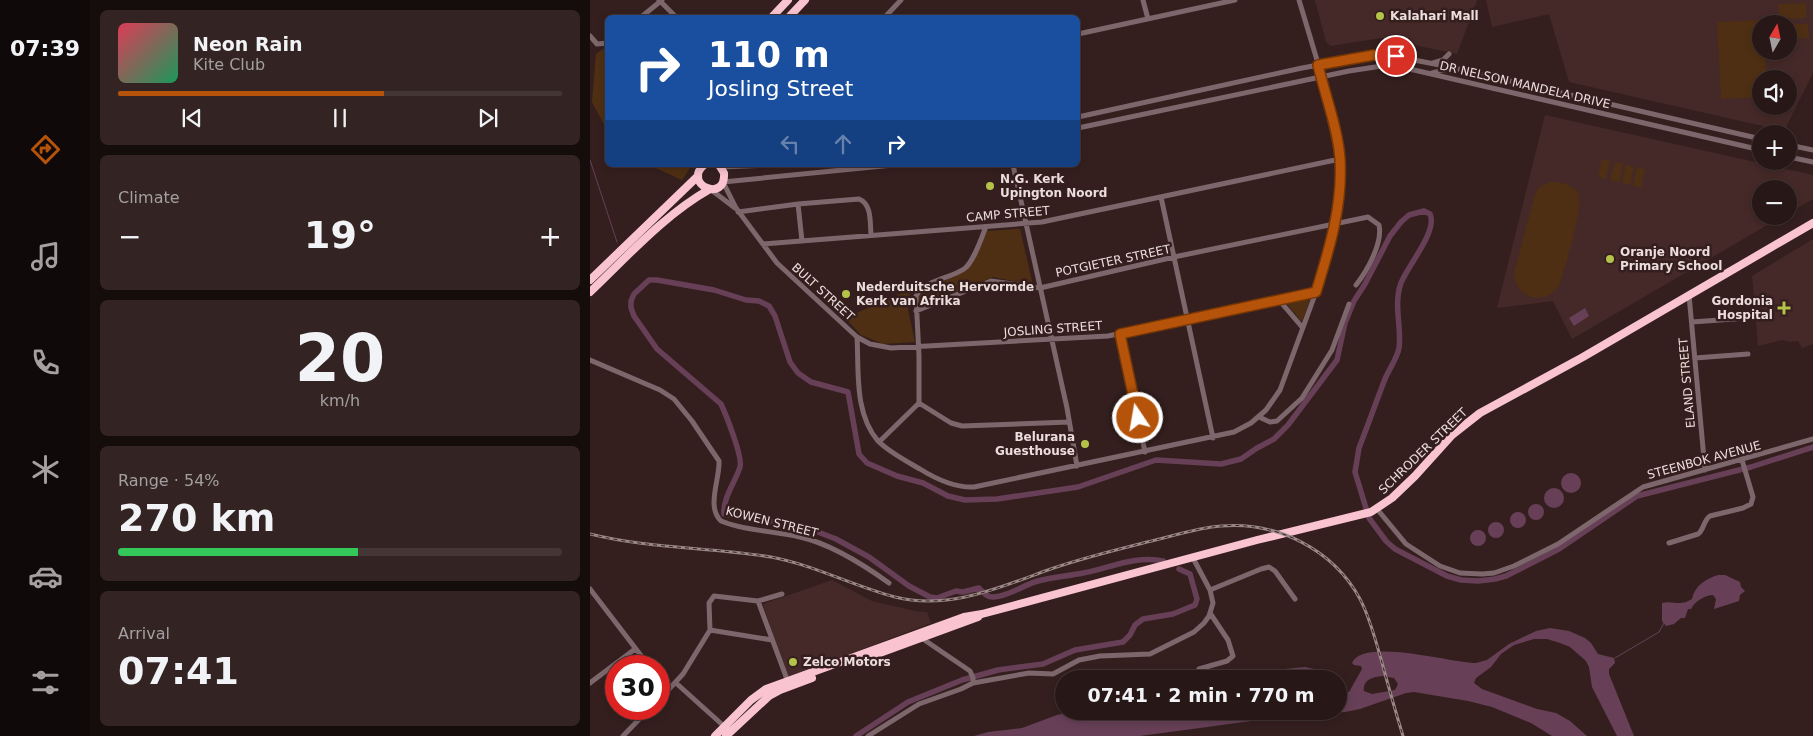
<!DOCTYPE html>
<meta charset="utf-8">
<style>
:root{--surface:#271716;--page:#332423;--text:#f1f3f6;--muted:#a49fa1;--line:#433635;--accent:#b45309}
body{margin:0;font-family:"DejaVu Sans",sans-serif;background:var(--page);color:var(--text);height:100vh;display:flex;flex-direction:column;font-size:19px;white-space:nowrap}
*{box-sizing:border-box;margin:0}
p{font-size:16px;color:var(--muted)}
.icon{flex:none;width:28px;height:28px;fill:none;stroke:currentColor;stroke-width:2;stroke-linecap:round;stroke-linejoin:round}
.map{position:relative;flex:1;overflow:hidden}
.details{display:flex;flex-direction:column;gap:10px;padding:10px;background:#150d0c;width:500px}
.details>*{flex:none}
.top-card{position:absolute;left:15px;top:15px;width:475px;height:152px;border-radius:8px;box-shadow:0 2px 8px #0003,0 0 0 1px var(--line);background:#1a4fa0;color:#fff;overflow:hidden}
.needle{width:32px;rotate:9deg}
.tools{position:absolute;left:1162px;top:15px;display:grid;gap:10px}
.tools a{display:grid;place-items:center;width:45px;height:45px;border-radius:50%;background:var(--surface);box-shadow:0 2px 8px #0003,0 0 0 1px var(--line);font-size:25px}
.speed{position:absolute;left:15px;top:655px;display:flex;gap:10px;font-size:25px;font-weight:700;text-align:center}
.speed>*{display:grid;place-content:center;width:65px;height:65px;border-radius:50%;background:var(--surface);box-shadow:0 2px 8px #0003,0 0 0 1px var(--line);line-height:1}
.speed .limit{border:8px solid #d22;background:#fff;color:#111}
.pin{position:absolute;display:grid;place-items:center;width:42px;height:42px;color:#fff;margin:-21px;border:2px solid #fff;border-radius:50%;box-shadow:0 1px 5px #0007}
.me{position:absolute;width:55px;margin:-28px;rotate:348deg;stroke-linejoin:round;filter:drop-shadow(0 0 4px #0008)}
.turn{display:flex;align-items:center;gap:18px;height:105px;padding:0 20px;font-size:22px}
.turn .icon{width:65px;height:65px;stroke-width:2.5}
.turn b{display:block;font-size:35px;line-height:42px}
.lanes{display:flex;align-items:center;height:48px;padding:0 20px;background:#0003;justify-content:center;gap:25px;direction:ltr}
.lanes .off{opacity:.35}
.big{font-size:38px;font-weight:700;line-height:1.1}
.details .card{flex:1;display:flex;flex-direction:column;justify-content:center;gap:8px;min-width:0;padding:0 18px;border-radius:8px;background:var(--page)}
.details .dial{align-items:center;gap:0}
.dial b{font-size:65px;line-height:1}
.song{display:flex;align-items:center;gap:15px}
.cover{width:60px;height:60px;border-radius:8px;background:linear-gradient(135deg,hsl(350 70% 55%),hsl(150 70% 35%))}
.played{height:5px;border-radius:2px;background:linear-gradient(90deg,var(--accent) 60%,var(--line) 60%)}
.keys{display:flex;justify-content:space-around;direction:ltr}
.heat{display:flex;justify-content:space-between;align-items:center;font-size:28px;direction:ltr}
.charge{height:8px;border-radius:4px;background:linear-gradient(90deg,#34c759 54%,var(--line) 0)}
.trip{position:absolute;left:465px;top:670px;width:292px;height:50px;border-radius:25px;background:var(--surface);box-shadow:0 2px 8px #0003,0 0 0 1px var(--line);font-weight:700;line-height:50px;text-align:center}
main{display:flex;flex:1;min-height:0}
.tabs{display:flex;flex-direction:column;width:90px;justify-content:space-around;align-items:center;background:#100909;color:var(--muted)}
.tabs .icon{width:35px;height:35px}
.tabs .active{color:var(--accent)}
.tabs b{font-size:22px;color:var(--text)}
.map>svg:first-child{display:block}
</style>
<main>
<nav class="tabs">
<b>07:39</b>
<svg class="icon active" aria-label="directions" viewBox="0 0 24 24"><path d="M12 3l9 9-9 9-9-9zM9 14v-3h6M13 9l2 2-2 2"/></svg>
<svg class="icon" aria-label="music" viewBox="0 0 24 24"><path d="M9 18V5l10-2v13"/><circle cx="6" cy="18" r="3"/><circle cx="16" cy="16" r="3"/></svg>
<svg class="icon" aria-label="phone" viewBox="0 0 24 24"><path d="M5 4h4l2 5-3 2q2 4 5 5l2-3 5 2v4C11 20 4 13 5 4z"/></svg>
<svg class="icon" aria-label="climate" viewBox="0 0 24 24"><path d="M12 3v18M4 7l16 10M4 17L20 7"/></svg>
<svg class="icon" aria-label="car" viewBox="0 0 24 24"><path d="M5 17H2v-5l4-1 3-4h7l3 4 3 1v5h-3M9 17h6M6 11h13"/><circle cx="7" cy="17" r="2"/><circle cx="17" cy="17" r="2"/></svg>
<svg class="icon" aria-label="filters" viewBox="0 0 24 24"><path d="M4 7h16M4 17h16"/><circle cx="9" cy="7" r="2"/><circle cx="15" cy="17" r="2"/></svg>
</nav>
<section class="details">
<div class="card">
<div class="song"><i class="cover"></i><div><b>Neon Rain</b><p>Kite Club</p></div></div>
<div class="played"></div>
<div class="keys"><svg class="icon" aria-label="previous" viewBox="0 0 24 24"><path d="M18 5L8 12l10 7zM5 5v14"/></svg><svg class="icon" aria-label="pause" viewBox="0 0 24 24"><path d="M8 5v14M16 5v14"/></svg><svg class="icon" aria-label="next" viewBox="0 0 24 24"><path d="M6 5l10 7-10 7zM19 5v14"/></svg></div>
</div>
<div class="card"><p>Climate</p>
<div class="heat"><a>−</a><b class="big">19°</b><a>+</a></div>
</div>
<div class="card dial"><b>20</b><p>km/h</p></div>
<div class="card"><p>Range · 54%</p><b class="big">270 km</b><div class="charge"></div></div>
<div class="card"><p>Arrival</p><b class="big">07:41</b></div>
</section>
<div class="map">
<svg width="1223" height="736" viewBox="0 0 1223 736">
<rect width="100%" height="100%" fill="#341f1e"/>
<path fill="#442928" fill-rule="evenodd" d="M725 0H887L867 54 791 38 741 46 736 42Z
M896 0H1223V73L1194 131 979 82 959 14 902 27ZM1171 24H1199V51H1171ZM1171 79H1199V106H1171Z
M955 115 1223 175V199L1199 213V189H1171V216H1193L982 339 963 301 907 308Z
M1223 239V344L1212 348 1208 341 1200 342 1192 340 1168 346 1162 276Z
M242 580 282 601 325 611 337 612 341 623 197 678 173 604Z"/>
<path fill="#4e2f13" d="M1216 3V18L1189 19 1188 4Z
M1173 20V24H1171V51H1175L1176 79H1171V97L1131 99 1127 22Z
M1199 24H1218L1219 38 1199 39Z
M17 46V130L2 102 6 54Z
M1012 159 1020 161 1016 179 1008 177Z
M1025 162 1033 164 1029 182 1020 180Z
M59 165H102L92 180Z
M1036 165 1044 167 1040 185 1032 183Z
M1047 167 1055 170 1051 188 1043 186Z
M961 182C971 182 983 184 988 193 995 206 974 268 970 284 956 307 926 300 924 273L945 194 950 186Z
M430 229 443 285 403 277 330 307 328 297 334 291 377 270 397 231Z
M321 289 318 309 325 342 293 344 271 335 255 318Z
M722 294 712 322 694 301Z"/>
<path fill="#674057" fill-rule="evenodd" d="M995 308 999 316 984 326 979 318Z
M971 483a10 10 0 1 1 20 0a10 10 0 1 1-20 0Z
M954 498a10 10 0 1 1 20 0a10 10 0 1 1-20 0Z
M938 512a8 8 0 1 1 16 0a8 8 0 1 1-16 0Z
M920 520a8 8 0 1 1 16 0a8 8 0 1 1-16 0Z
M898 530a8 8 0 1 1 16 0a8 8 0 1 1-16 0Z
M880 538a8 8 0 1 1 16 0a8 8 0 1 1-16 0Z
M1128 575H1135L1150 582 1151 587 1155 591 1150 595 1149 601 1124 609 1126 599 1123 595C1115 595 1104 602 1101 609H1098L1095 618H1091L1084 624 1076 626 1072 621V603C1084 600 1089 607 1102 599 1105 585 1116 579 1128 575Z
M960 628 979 631 995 638 1001 643 1008 654 1024 658 1025 663 1019 669V674L1044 736H1027L1002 687 999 667 996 661 980 647 970 643 957 639H944L924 645 911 654 901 667 886 678 884 683 892 689 947 709 966 713 980 721 997 736H962L941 723 902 707 878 701 824 692 816 693 770 709 755 712 691 717 550 736H384L398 732 432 728 467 715 483 711H749V694L759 692 772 669 771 666 764 665 762 663C773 637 862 663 886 663L897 660 919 644 946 631ZM792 676 804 678 808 684 805 690 782 694 774 691C772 680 783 677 792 676Z
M715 667 724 669 726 675 725 679H667C680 668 699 669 715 667Z"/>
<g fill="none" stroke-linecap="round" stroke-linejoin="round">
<path stroke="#674057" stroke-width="1" d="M0 160 27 242
M1025 658 1069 632 1074 623"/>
<path stroke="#674057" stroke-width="5.5" d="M573 561C546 555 520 568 493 573 478 576 463 577 448 581 433 585 420 596 404 597 397 598 393 592 389 588L373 592 366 591 347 598 340 597 319 586 279 557 246 539 215 527 134 514C133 497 145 483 150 467 153 457 136 415 131 404L67 349 44 316 41 308V301L44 294 59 280H67L124 290 156 300 169 301 179 306 185 316 200 362 208 373 221 382 258 392 269 454 277 463 307 476 333 483 358 496 375 500 407 499 488 487 566 460 631 464 651 459 667 448 684 439 698 425 747 360 755 323 764 301 775 284 800 236 811 222 819 215 834 211 840 214C848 231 818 265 811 283 803 305 812 327 809 348 807 359 799 369 795 379 786 402 778 425 769 448L765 472 779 518 796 541 805 549 857 576 871 580 888 581 905 579 916 576 969 549 1047 496 1161 467 1223 447
M266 736 318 702 372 680 408 670 453 664 485 650 533 642 540 635 545 625 553 619 583 614 605 605 607 599 600 574 589 569"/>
<path stroke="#7d676c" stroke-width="5" d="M69 0 87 18
M553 0 558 19
M50 18 72 0
M294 18 311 0
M488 34 645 0
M0 36 7 44 18 43
M843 63 853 60 859 54
M842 73 863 68
M488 117 712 68 784 55H798L855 66 1171 139
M488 128 759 71 792 66 824 70 1171 150
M1199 145 1223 150
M1199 157 1223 162
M423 165 477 408 487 466
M131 167 180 165
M133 182 146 208 187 263 267 337C269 371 264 413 288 441 299 452 316 461 330 469 346 479 364 488 384 487L644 432 661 423 676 410 690 390 726 292 745 224 750 168 747 140 727 60 709 0
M133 182 303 165
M120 189 145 208
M571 197 623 438
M208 204 212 241
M148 212 208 204 269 199C282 204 280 223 281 235
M173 244 452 222 750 159
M1099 295 1115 470
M689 300 712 327
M326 311 401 281 450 288 584 257 778 217 789 225C793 243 777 271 766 285
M1102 322 1158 318
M530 334 555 452
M267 337 280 344 301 348 518 336 726 292
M1105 358 1158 354
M0 360 70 390 84 399 102 421 129 461C130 479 116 507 131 521 155 531 185 531 210 537 241 544 274 565 299 583
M329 403 361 423 372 426 479 422
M669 417 680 422 687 421 712 398 742 350 759 304
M289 442 329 403V356L326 296C335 280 359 279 374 269 384 262 391 238 396 227
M787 509 816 544 850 566 870 573 892 574 904 573 924 566 968 544 1053 487 1223 439
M1079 543 1108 534C1114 530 1113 521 1120 516L1153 508 1161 504 1163 497 1152 460
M603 558 620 590 671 569 679 567 685 571 705 599
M0 589 59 666
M168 601 198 682
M120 630 119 603 124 596 168 601 192 594
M609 669 637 661 643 656 638 640 620 613
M69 679 78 691
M0 683 45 649
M86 683 136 728
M383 683 439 673 463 674 489 660 510 656 560 654 604 632 614 623 619 616 623 603 620 590
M69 700 93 674 120 630 182 640
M33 736 59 709
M278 736 329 704 371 689 383 683V678L380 671 330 637"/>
<path stroke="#f9c3cf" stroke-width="8" d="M181 18 198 0
M198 18 215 0
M114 165C92 184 136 204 134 173L129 165
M0 280 108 176
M0 292C38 256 74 215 120 189
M268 661 388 617
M125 736 161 700 176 689 374 617 392 614 667 540 781 512 802 498 825 476 862 435 890 413 993 357 1223 223
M136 736 179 696 190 690 222 678"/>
<defs>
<path id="rail" d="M0 534C60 549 121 547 181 557 224 565 263 586 305 597 357 610 406 589 455 571 488 559 522 551 557 542 581 537 605 528 631 526 686 521 743 549 770 599 780 618 785 639 791 659 798 685 805 710 813 736"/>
</defs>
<use href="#rail" stroke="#998786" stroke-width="3"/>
<use href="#rail" stroke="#341f1e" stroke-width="1" stroke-dasharray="4" stroke-linecap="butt"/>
</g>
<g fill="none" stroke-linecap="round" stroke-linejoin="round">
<defs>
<path id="route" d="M548 418 530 334 726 292C739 250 753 205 750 159 748 129 735 95 728 65L784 55 806 56"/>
</defs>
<use href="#route" stroke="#753606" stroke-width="12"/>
<use href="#route" stroke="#b45309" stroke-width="9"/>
</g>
<g fill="#b5c24a" stroke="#341f1e" stroke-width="2">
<circle cx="790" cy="16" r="5"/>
<circle cx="400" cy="186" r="5"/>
<circle cx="1020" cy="259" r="5"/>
<circle cx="256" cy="294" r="5"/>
<path d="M1191.5 300.5h5v5h5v5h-5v5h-5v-5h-5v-5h5z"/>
<circle cx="495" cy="444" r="5"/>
<circle cx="203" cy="662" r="5"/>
</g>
<g text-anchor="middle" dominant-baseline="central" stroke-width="5" stroke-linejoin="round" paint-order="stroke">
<g font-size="12" font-weight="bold" fill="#ecdddc" stroke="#341f1e" text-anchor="start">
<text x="800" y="16">Kalahari Mall</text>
<text x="410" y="179">N.G. Kerk<tspan x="410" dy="14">Upington Noord</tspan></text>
<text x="1030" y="252">Oranje Noord<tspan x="1030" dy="14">Primary School</tspan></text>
<text x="266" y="287">Nederduitsche Hervormde<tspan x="266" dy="14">Kerk van Afrika</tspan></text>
<text x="1183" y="301" text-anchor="end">Gordonia<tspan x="1183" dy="14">Hospital</tspan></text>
<text x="485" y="437" text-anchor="end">Belurana<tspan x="485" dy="14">Guesthouse</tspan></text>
<text x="213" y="662">Zelco Motors</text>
</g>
<g font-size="12" fill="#ecdddc" stroke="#341f1e">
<text transform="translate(935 85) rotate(13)">DR NELSON MANDELA DRIVE</text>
<text transform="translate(418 214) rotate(-5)">CAMP STREET</text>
<text transform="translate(523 261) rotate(-12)">POTGIETER STREET</text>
<text transform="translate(233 292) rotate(42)">BULT STREET</text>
<text transform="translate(463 329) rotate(-4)">JOSLING STREET</text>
<text transform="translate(1097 383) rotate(-95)">ELAND STREET</text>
<text transform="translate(833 451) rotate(-44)">SCHRODER STREET</text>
<text transform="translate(1114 460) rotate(-15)">STEENBOK AVENUE</text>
<text transform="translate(182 522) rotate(14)">KOWEN STREET</text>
</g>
</g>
</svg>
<div class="tools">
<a><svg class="needle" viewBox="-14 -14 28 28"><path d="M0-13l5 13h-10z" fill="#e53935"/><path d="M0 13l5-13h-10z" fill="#a49fa1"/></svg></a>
<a><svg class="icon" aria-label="sound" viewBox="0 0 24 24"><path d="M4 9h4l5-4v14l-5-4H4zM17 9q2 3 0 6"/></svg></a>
<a>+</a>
<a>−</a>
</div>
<div class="speed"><div class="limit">30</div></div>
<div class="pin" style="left:806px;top:56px;background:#d93025"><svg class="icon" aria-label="arrive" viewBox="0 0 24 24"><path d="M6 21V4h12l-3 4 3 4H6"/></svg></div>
<svg class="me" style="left:548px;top:418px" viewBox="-20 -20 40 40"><circle r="17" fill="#b45309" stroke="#fff" stroke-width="3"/><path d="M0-11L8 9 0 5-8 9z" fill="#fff"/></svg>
<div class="trip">07:41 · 2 min · 770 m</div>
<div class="top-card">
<div class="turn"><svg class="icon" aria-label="right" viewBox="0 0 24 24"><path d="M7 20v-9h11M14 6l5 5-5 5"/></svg><div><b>110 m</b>Josling Street</div></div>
<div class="lanes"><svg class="icon off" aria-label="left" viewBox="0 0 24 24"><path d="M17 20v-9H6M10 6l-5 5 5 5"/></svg><svg class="icon off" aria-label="ahead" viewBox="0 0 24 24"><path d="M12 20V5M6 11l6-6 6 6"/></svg><svg class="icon" aria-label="right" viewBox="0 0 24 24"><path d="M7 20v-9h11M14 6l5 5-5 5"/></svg></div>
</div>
</div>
</main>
